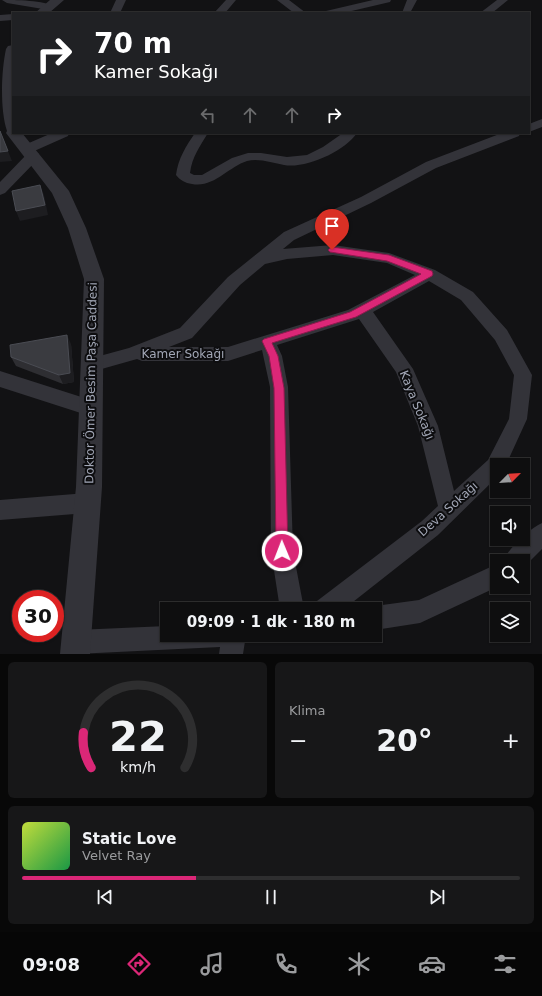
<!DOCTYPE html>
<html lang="tr">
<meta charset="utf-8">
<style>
:root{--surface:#0e0e0f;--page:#171718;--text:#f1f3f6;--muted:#9b9c9e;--line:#2e2e2f;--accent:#db2777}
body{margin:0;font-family:"DejaVu Sans",sans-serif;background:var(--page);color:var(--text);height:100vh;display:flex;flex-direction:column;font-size:15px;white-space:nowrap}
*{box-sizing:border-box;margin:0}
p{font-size:13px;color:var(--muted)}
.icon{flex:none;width:22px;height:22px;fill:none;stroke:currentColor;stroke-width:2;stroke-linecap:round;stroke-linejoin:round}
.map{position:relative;height:654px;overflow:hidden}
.sheet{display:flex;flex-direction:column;gap:8px;padding:8px;background:#080808;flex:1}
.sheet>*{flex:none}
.top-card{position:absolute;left:12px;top:12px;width:518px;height:122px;border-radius:0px;box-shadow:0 1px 3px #0004,0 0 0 1px var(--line);background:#202124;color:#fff;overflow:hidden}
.needle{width:26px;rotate:66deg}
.controls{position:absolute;left:490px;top:458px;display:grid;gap:8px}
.controls a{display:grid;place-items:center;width:40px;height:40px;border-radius:0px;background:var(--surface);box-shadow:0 1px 3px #0004,0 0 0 1px var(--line);font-size:20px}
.speed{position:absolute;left:12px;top:590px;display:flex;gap:8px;font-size:20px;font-weight:700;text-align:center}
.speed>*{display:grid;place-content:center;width:52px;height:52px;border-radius:50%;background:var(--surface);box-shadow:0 1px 3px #0004,0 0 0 1px var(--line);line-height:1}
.speed .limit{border:6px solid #d22;background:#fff;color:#111}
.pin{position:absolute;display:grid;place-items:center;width:34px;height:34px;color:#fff;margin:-41px -17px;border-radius:50% 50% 50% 0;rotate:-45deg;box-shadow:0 0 4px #0007}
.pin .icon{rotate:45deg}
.me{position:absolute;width:44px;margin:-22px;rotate:359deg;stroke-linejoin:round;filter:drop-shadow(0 0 3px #0008)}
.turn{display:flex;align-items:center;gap:14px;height:84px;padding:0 16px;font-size:18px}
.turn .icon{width:52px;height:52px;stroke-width:2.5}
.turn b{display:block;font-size:28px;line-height:34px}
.lanes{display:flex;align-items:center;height:38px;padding:0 16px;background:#0003;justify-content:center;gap:20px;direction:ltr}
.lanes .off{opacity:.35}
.big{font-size:30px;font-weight:800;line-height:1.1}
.sheet .widget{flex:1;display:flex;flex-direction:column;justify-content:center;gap:6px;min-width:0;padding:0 14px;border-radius:6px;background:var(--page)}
.sheet .dial{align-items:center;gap:0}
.dial svg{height:104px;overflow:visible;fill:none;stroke:var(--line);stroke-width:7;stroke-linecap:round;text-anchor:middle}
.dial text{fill:var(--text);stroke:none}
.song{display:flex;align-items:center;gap:12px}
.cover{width:48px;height:48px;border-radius:6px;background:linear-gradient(135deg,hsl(70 70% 55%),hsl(140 70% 35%))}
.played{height:4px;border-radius:2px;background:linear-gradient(90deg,var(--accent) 35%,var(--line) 35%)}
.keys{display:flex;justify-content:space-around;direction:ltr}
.heat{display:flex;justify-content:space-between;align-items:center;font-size:22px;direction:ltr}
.sheet .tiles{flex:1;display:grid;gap:8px;grid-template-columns:1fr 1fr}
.widget:last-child{grid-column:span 2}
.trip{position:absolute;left:160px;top:602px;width:222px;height:40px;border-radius:0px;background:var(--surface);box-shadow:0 1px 3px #0004,0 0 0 1px var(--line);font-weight:800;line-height:40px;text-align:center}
.menu{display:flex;height:64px;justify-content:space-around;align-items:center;background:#060606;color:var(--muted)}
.menu .icon{width:28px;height:28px}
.menu .on{color:var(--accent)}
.menu b{font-size:18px;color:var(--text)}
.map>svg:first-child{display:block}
</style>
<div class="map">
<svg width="542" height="654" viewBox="0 0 542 654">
<rect width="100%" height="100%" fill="#121214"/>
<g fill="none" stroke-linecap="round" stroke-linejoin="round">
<path fill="#333339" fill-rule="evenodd" d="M2 0C14 0 46 0 54 7L49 10 7 3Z
M116 0H126L120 13H110Z
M226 0H236L225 13H214Z
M277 0H289L306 13H294Z
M373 0H391L390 2 343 13H325L326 11Z
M407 0H417L410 13H402Z
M497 0H508L492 13H480Z
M13 14V20L0 21V15Z
M542 119V127L529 132V124Z
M52 133H69L68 136 32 152H22L20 149 22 146Z
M195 133H208C200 146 192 157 190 173L194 175H202L232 158 248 153H261L287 157 307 155 323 147 343 133H357C345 151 306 169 284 165 273 163 259 158 247 161 228 167 214 188 192 184 185 183 180 180 176 175 178 159 186 146 195 133Z
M502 133H520L519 136 436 168 371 203 294 240 283 249 333 245 389 253 435 270 473 292 507 330 532 375 527 419 506 465H497V477L438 535 344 609H313L317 601 422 521 438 506 418 426 396 372 359 319 277 345 282 356 288 387 293 551 304 609H280L271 551 270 387 262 350 228 361H142L137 359 91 372 85 370 82 365 85 360 129 348 180 328 228 277 284 232 361 197 426 162ZM333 255 387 263 415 275 348 310 228 347H169L192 338 240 285 265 264 287 259ZM429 281 461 300 495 340 514 375 509 419 488 460 454 491 438 426 413 369 373 312Z
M33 152 38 153 40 156 38 159 5 193 0 195V182L28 153Z
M0 371 97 402 99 408 97 414 90 416 0 387Z
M87 493 94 496 97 503 94 510 87 513 0 520V500Z
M542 523V549L523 568V561H503C508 549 530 528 542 523Z
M497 564V587L420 623 375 630V609H369L375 606 419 600Z
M167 626V635H246L243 654H219L220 647 76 654 68 650 64 642 68 634 76 630Z"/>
<path fill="#333339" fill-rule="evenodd" d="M50 0H64L49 13H35Z
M13 45V87L11 96 13 101V133H22L69 191 86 228 104 279 102 487 90 654H60L76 487 84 279 68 228 52 193 6 133 7 131C0 110 1 72 6 49L8 46Z"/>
</g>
<path fill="#2e2e32" d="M71 344 74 382 63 384 16 366 11 357Z"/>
<path fill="#1d1d20" d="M8 151 12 161 0 162V152Z
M40 185 44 195 48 215 20 221 16 211Z
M67 335 71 344 74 382 63 384 59 375Z"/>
<path fill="#3a3b40" stroke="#4a4c53" d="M0 131 8 151 0 152Z
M40 185 45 205 16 211 12 191Z
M67 335 70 373 59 375 11 357 10 345Z"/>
<path fill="#db2777" stroke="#8e194d" d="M332 247 389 255 432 271 433 274 432 276 356 317 272 343 278 356 284 388 288 551 286 555 282 557 278 555 276 551 274 388 269 356 262 341 264 339 350 312 421 274 387 261 330 252 328 250 330 248Z"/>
<g text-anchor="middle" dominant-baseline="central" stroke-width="4" stroke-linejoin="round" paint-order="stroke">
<g font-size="12" fill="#a2a7b6" stroke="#0d0d0f">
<text x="183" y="354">Kamer Sokağı</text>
<text transform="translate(91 383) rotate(-89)">Doktor Ömer Besim Paşa Caddesi</text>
<text transform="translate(417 405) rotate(68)">Kaya Sokağı</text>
<text transform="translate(448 509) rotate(-42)">Deva Sokağı</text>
</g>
</g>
</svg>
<div class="controls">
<a><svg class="needle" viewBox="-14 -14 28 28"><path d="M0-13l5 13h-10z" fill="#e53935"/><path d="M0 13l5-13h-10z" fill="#9b9c9e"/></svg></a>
<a><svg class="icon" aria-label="sound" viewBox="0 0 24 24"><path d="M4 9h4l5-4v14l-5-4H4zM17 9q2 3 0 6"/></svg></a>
<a><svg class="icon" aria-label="search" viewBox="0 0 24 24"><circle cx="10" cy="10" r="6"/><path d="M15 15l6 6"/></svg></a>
<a><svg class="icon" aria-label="layers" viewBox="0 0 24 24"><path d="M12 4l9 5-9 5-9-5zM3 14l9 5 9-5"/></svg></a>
</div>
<div class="speed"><div class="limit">30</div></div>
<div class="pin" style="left:332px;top:250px;background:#d93025"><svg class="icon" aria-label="arrive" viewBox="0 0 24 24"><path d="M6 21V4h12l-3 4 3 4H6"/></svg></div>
<svg class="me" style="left:282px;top:551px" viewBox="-20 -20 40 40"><circle r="17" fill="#db2777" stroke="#fff" stroke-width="3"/><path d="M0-11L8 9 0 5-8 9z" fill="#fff"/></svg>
<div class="trip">09:09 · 1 dk · 180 m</div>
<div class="top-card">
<div class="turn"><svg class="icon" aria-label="right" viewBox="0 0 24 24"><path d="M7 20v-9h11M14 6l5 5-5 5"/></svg><div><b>70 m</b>Kamer Sokağı</div></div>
<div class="lanes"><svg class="icon off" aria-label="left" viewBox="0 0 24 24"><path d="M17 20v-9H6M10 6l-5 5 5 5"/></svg><svg class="icon off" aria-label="ahead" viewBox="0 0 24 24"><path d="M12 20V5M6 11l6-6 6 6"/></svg><svg class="icon off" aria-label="ahead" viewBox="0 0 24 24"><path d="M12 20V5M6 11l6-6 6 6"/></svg><svg class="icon" aria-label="right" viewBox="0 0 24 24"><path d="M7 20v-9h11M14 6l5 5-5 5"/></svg></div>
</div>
</div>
<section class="sheet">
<div class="tiles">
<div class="widget dial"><svg viewBox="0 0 100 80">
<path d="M14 69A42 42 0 1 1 86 69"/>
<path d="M14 69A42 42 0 0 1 8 42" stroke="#db2777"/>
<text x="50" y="56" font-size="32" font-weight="700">22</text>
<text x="50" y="72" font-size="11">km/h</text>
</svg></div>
<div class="widget"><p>Klima</p>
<div class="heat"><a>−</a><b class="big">20°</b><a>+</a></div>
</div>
<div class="widget">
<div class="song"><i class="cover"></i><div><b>Static Love</b><p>Velvet Ray</p></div></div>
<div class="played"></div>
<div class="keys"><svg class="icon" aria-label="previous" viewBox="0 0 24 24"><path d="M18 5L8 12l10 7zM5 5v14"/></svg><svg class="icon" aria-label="pause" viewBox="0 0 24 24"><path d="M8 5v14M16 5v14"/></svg><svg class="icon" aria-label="next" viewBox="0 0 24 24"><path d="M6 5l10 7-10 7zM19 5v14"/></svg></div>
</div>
</div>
</section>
<nav class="menu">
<b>09:08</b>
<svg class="icon on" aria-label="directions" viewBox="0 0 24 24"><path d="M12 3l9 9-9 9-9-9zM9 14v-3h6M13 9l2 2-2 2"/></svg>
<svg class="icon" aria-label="music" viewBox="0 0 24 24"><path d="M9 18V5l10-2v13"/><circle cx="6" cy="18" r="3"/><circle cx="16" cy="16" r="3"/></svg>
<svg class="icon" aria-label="phone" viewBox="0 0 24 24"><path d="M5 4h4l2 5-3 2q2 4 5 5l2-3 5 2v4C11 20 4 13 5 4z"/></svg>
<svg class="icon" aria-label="climate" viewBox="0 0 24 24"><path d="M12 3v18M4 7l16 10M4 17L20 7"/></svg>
<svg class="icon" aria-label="car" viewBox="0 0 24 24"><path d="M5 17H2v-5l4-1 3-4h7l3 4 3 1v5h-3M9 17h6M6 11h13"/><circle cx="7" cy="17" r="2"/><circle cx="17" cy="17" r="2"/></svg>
<svg class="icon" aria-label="filters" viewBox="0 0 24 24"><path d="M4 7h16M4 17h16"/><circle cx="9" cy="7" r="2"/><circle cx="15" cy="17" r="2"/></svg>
</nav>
